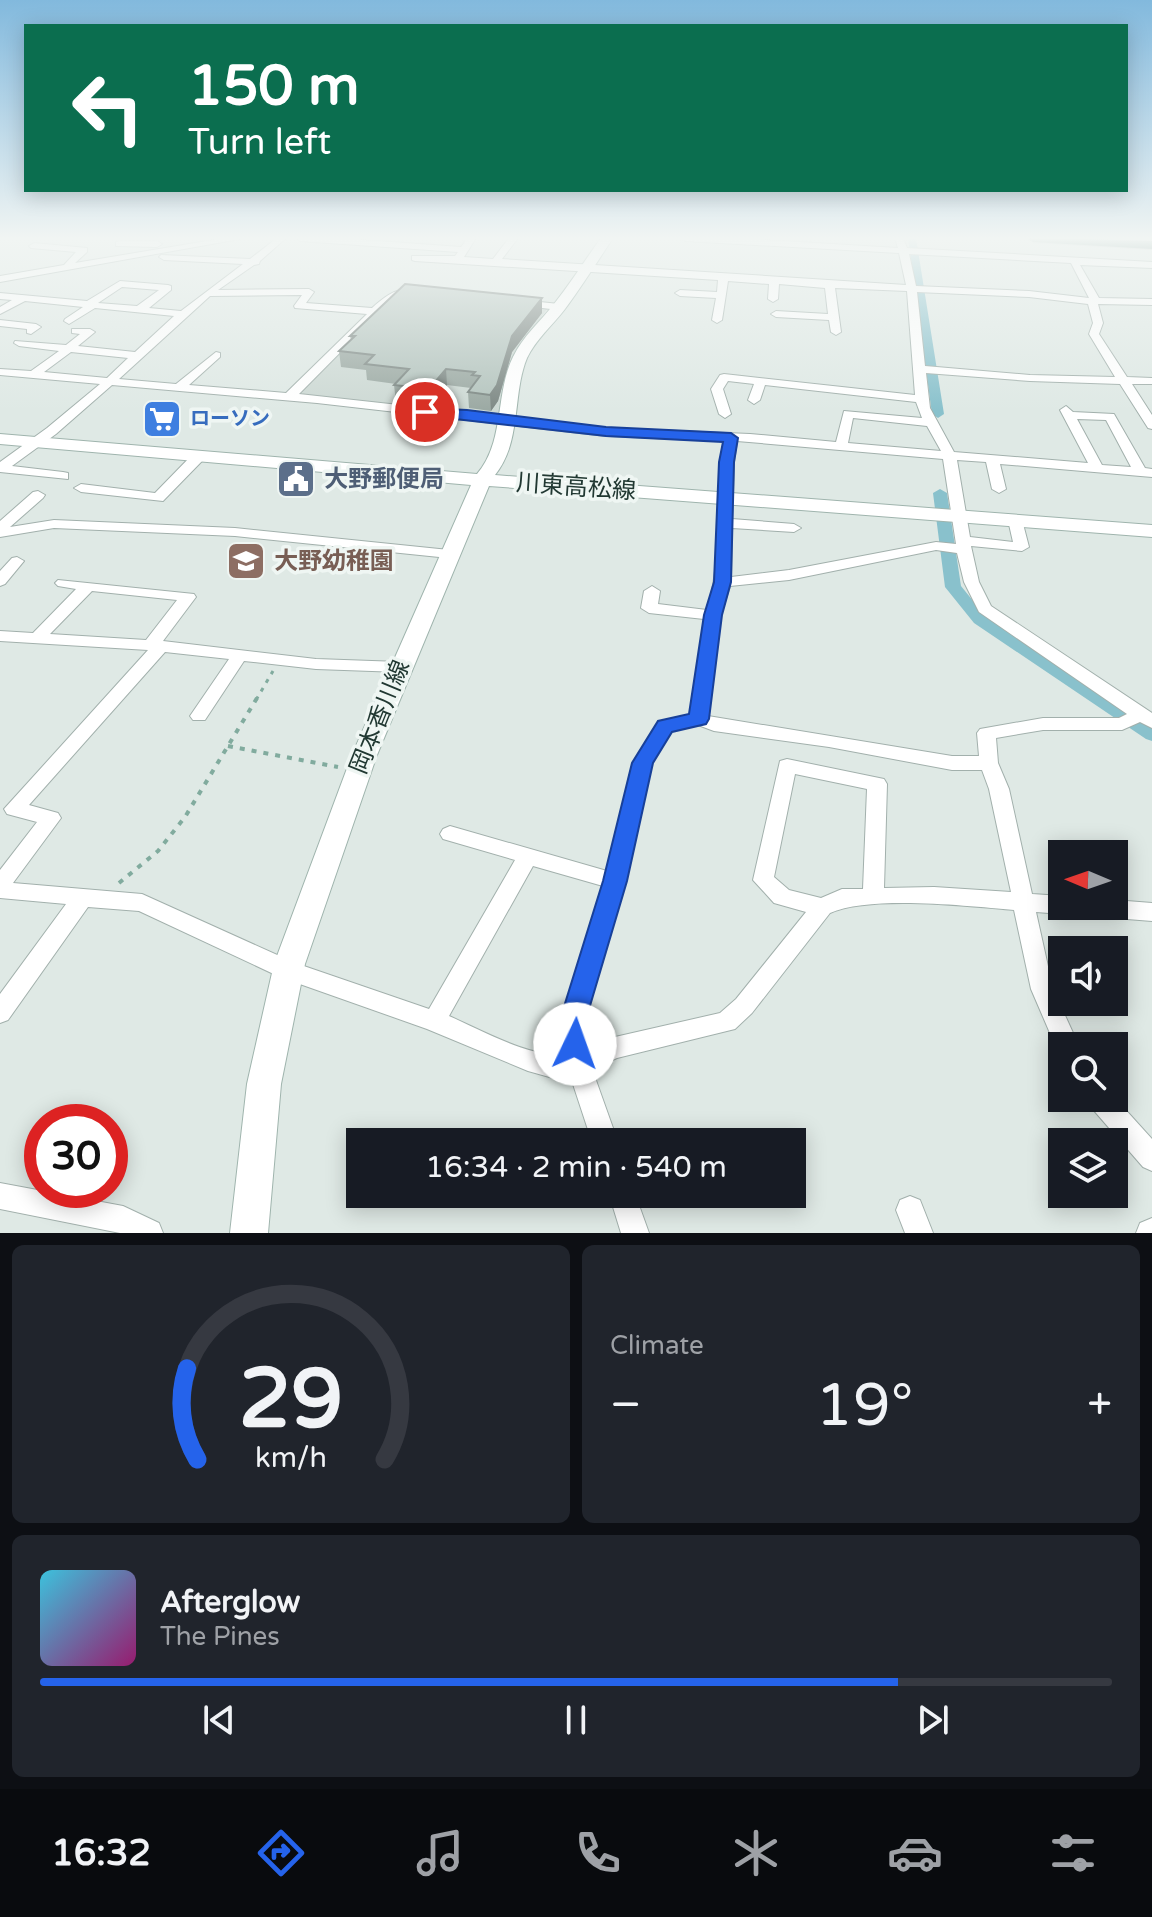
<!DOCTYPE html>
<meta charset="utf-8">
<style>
:root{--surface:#171b24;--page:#20242c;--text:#f1f3f6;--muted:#9ea1a6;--line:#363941;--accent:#2563eb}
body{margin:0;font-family:"Varela Round","Noto Sans JP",sans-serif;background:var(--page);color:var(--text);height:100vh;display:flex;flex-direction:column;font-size:30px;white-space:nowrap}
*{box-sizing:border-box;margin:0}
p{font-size:26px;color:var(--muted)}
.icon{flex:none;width:44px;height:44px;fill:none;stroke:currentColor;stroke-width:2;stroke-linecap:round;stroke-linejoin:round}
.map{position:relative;height:1233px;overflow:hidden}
.panel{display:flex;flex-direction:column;gap:12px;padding:12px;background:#0d0f14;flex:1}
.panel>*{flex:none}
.guide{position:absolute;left:24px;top:24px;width:1104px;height:168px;border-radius:0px;box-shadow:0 4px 20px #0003;background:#0b6e4f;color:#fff;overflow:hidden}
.needle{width:52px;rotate:272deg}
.tools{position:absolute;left:1048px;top:840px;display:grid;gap:16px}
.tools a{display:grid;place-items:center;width:80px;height:80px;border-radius:0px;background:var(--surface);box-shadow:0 4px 20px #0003;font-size:40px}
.speed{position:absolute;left:24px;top:1104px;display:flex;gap:16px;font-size:40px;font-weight:700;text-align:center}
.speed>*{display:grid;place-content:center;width:104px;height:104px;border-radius:50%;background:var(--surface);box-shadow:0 4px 20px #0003;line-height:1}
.speed .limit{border:12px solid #d22;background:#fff;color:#111}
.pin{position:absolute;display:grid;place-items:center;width:68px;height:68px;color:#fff;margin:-34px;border:4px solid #fff;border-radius:50%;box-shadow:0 2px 8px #0007}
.me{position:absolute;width:88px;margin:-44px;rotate:3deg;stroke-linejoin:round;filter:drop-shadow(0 0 6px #0008)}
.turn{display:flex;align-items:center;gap:28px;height:168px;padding:0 32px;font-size:36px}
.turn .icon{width:104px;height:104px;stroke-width:2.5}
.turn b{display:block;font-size:56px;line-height:68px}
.big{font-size:60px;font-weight:600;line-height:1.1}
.panel .card{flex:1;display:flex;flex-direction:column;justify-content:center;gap:12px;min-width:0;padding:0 28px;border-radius:12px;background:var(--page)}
.panel .dial{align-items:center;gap:0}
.dial svg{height:208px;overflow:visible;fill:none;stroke:var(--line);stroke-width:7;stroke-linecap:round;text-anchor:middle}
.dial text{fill:var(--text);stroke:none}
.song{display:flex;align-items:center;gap:24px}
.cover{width:96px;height:96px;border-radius:12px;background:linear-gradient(135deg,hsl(190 70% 55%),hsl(320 70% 35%))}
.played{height:8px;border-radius:4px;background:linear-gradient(90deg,var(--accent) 80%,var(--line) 80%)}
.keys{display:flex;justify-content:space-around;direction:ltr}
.heat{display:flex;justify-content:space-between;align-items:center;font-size:44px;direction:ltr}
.panel .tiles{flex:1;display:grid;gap:12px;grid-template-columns:1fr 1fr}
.card:last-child{grid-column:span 2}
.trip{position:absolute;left:346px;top:1128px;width:460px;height:80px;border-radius:0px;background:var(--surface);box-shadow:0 4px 20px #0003;font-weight:600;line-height:80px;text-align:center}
.tab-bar{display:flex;height:128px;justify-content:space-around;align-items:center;background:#090b0e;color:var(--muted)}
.tab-bar .icon{width:56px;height:56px}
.tab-bar .selected{color:var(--accent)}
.tab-bar b{font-size:36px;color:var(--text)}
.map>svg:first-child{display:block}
</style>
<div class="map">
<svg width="1152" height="1233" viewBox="0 0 1152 1233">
<rect width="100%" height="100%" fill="#dfe9e5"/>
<path fill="#cdd9d4" d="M393 296 548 308 515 352 501 412 494 414 409 407 303 394 301 391 368 325Z"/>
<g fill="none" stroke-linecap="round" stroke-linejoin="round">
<path fill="#89c1cc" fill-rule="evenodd" d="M908 238H916L944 414 938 418 932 414Z
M940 489 947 493 961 586 986 617 1152 726V741L1146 739 974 623 945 587 933 493Z"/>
<defs>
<path id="street" d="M225 238H245L0 282V276L64 265 76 252 31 248 29 246 34 243 87 248V252L75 263Z
M277 238H286L260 261 259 264 254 265 218 290 309 289 314 292 306 303 372 308C385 296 402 283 419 292L394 298 299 394 606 428 750 434 836 442 844 411 922 418 916 402 765 385 760 400 754 404 748 400 754 384 728 381 723 389 731 414 725 418 719 414 711 389 720 375 724 374 915 395 907 291 835 288 841 332 836 335 831 332 829 320 776 317 771 314 776 311 828 314 825 288 779 284 778 299 773 302 768 299 769 284 728 281 722 320 717 323 712 320 716 298 680 296 675 293 680 290 717 292 718 280 415 261 412 260V256H455L458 252 300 241 296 238H336L461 247 468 238H476L464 257 493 259 509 238H518L502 259 906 285 899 253 685 241 681 238H731L898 248 895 238H903L907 248 1152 262V268L1080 265 1099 298 1152 299V305L1098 304 1103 323 1099 334 1127 377 1152 378V384H1132L1152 415V429L1148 428 1120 384 1030 381 926 373 930 408 954 452 1088 463 1060 410 1066 406 1073 412 1114 414 1145 468 1152 469V477L1000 464 1006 489 999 493 992 489 986 462 957 460 970 537 1013 542 1008 520 1015 516 1022 520 1029 547 1022 551 971 546 979 582 991 606 1152 713V728L1140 722 1122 730H1043L996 738 998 763 1009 789 1032 894 1062 896V906H1114V900L1152 903V921L1077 915 1069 911 1062 914 1036 912 1053 989 1079 1046H1062V1055L1059 1054 1031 989 1014 910C968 906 870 895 830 913L752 1013 735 1029 617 1058 592 1069 618 1142H592L570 1075 553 1078 528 1071 427 1029 280 977 139 911 88 907 8 1020 0 1023V994L66 904 0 898V870L37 822 7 814 4 809 148 650 0 641V631L33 633 76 589 58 586 55 583 58 580 194 594 196 597 163 641 316 659 400 662 408 667 400 672 316 669 244 661 205 720H193L190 716 229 659 165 652 29 805 58 813 61 818 13 883 142 894 295 963 429 1009 515 860 443 839 440 834 443 829 450 826 607 871 634 763 659 722 691 715 704 619 649 613 641 608 644 591 652 586 660 591 658 604 707 610C724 555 714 497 724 441L606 436 317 403 112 385 56 434 12 466 63 472 68 473V479L0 472V462L47 428 100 384 0 375V369L31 371 59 351 19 346 14 343 15 341 66 345 80 334 72 333V329H90L95 332 78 346 135 352 174 316 95 308 69 324 64 321 65 319 83 307 25 301 0 314V307L12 300 0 299V293L87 301 120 281 168 285 171 286V290L149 308 181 311 243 264 164 260 159 257 161 255 250 259ZM909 254 1071 263 1089 298 1029 291 916 286ZM122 287 159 290 137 306 98 303ZM917 292 1029 297 1088 304 1093 323 1089 334 1115 377 1030 375 925 366ZM302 295 294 306 295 308 367 314 286 393 189 385 220 357V353L216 352 176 384 119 379 210 296ZM71 352 128 358 107 378 44 372ZM853 418 927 426 941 451 848 443ZM1077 419 1106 420 1131 467 1102 465ZM737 441 943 459 956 544 936 542 789 570 731 577 732 528 794 532 801 528 794 524 732 519 734 462ZM936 550 957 553 964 582 979 612 1127 714 1119 718H1043L980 729 977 733 979 756H952L708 716 721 615 730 586 789 580ZM92 591 177 600 146 640 50 634ZM698 725 714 731 829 747 952 770H982L989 789 1011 892 934 887 884 888 887 784 884 779 787 759 780 761 753 880 774 903 806 912 736 999 720 1013 615 1037 587 1048 583 1026 625 881 652 763 671 731ZM795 774 867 789 863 889H842L821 898 789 890 774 877ZM533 866 603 886 559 1026 564 1054C532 1059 479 1029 449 1016Z
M119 241H157L162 244 157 247 116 246V242Z
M521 300 559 304 564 307 559 310 517 305 516 303Z
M0 320 36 324 41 327 31 334 27 333V329L0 326Z
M199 452 204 453V459L163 501 81 492 74 488 81 484 155 493 194 453Z
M38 491 45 495 43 498 10 527 54 520 235 528 449 550 456 554 449 558 235 536 54 528 0 537V521L33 492Z
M17 557 24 561 5 584 0 586V571L12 558Z
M1114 1097 1152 1139V1171L1143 1167 1090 1106 1086 1098Z
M0 1183 123 1206 159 1223 163 1233H120L0 1209Z
M609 1194H635L649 1233H621Z
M910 1196 920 1200 933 1233H905L896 1210 900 1200Z
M1152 1218V1233H1136L1140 1223Z"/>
<path id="secondary" d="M601 238H613C597 262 582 286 565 309 552 326 536 339 527 358 512 394 522 442 495 475L1152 525V537L489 486 377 755 305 964 281 1084 268 1233H230L247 1084 274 964 352 755 471 485 0 444V434L477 474C505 442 495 393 513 357 523 336 540 322 554 304 571 283 585 260 601 238Z"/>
<path id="highway" d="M1026 238 1152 241V249L1033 242Z"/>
</defs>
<use href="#street" stroke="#a2b0ac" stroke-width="2"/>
<use href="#secondary" stroke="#9fb4ad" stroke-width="2"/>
<use href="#highway" stroke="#bcc3c2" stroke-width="2"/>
<path stroke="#81ab9e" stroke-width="3" stroke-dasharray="4 6" stroke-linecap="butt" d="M256 700 273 671"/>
<path stroke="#81ab9e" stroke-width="4" stroke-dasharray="5 7" stroke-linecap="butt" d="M228 746 338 767
M119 883 158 851 185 817 257 698"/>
<use href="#street" fill="#fff" fill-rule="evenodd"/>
<use href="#secondary" fill="#fff" fill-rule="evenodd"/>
<use href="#highway" fill="#2f6358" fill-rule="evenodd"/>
</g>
<path fill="#9ba9a3" d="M542 298V313L512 352 498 401 491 411 469 408 468 392 471 388 447 385 431 406 396 402 394 385 396 384 367 380 366 370 341 367 339 351 351 340 350 336Z"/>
<path fill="#7e8985" d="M542 298V313L512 352 498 401 491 411 490 395 512 336Z
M446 369 447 385 431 406 429 389Z"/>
<path fill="#b4c4be" stroke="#7e8985" stroke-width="2" d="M405 284 542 298 512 336 497 385 490 395 468 392 480 376 472 375 475 372 446 369 429 389 394 385 409 369 365 364 374 355 339 351 355 336H350Z"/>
<linearGradient id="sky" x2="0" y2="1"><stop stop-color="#82b9dd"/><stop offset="0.58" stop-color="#f1f5f3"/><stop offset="1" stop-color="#f1f5f3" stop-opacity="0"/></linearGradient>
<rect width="1152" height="411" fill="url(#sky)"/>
<path fill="#2563eb" stroke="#184099" stroke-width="2" d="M425 408 467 410 606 427 731 433 738 438 734 462 731 582 722 615 709 719 706 724 672 732 653 763 627 881 584 1026 588 1044 584 1053 575 1057 565 1053 558 1026 603 881 632 763 658 721 689 714 704 615 714 582 719 462 723 442 606 436 420 415 418 412Z"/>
<defs>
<symbol id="supermarket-square" viewBox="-11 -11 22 22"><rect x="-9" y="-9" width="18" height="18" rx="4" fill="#3f7fe0" stroke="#eff6f3"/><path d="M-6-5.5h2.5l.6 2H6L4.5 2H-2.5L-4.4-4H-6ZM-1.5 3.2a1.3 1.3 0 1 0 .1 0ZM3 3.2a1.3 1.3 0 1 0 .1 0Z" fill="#fff"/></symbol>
<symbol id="civic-square" viewBox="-11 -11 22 22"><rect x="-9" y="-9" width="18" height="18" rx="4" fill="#5c6f8a" stroke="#eff6f3"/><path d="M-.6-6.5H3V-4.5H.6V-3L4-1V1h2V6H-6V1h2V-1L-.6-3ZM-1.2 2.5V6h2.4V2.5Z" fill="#fff"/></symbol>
<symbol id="school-square" viewBox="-11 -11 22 22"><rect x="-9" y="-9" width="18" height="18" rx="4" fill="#8d6e63" stroke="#eff6f3"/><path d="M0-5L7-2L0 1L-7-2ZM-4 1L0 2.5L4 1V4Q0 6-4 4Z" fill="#fff"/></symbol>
</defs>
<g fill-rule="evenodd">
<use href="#supermarket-square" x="140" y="397" width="44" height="44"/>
<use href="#civic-square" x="274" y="457" width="44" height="44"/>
<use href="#school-square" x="224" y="539" width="44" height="44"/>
</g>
<g text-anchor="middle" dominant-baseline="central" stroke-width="7" stroke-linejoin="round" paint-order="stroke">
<g font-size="20" font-weight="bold" fill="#366cbe" stroke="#eff6f3" text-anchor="start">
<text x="190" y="419">ローソン</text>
</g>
<g font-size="24" font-weight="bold" fill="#4e5e75" stroke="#eff6f3" text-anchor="start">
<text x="324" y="479">大野郵便局</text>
</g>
<g font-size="24" fill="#213832" stroke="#eff6f3">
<text transform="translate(576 487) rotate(4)">川東高松線</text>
<text transform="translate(380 717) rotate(-68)">岡本香川線</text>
</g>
<g font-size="24" font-weight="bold" fill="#785e54" stroke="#eff6f3" text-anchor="start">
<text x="274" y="561">大野幼稚園</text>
</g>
</g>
</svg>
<div class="tools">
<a><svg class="needle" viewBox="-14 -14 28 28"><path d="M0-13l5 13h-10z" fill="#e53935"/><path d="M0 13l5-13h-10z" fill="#9ea1a6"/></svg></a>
<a><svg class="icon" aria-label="sound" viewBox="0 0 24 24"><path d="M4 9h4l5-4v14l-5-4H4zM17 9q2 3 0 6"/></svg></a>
<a><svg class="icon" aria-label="search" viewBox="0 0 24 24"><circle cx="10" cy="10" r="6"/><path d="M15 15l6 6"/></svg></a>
<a><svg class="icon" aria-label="layers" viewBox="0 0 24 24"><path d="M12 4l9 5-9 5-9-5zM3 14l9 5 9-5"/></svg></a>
</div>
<div class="speed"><div class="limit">30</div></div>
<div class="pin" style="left:425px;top:412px;background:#d93025"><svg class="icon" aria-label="arrive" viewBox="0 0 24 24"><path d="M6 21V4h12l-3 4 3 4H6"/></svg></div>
<svg class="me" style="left:575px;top:1044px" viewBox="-20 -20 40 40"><circle r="19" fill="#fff"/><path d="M0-13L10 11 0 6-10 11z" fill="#2563eb"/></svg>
<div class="trip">16:34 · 2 min · 540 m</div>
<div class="guide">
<div class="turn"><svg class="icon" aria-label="left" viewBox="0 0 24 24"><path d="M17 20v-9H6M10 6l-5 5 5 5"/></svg><div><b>150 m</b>Turn left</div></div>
</div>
</div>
<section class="panel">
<div class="tiles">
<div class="card dial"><svg viewBox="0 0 100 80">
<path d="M14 69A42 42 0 1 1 86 69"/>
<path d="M14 69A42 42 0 0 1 10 34" stroke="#2563eb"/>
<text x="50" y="56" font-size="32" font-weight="700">29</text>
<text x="50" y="72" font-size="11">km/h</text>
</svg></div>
<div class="card"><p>Climate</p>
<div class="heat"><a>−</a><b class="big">19°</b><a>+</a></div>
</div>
<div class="card">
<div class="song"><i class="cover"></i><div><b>Afterglow</b><p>The Pines</p></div></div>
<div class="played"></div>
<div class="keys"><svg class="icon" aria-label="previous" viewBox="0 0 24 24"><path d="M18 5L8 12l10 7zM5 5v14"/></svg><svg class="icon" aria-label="pause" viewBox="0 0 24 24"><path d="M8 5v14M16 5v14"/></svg><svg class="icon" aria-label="next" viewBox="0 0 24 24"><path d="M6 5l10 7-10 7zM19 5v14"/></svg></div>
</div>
</div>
</section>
<nav class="tab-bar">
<b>16:32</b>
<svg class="icon selected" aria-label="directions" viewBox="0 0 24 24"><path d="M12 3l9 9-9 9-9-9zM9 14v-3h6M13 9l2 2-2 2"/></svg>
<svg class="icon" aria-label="music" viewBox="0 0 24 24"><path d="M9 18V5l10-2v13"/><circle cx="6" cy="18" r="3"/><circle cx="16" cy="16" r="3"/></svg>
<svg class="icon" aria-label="phone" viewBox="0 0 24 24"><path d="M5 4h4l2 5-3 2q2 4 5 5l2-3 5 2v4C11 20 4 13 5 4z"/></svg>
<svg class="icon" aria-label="climate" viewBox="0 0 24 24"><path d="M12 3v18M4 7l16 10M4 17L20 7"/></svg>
<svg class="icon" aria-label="car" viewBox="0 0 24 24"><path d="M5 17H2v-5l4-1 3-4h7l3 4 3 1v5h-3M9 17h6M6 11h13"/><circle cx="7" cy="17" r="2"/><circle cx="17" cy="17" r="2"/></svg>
<svg class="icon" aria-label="filters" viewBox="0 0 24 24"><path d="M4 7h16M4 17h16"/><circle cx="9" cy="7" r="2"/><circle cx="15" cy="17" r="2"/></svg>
</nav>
